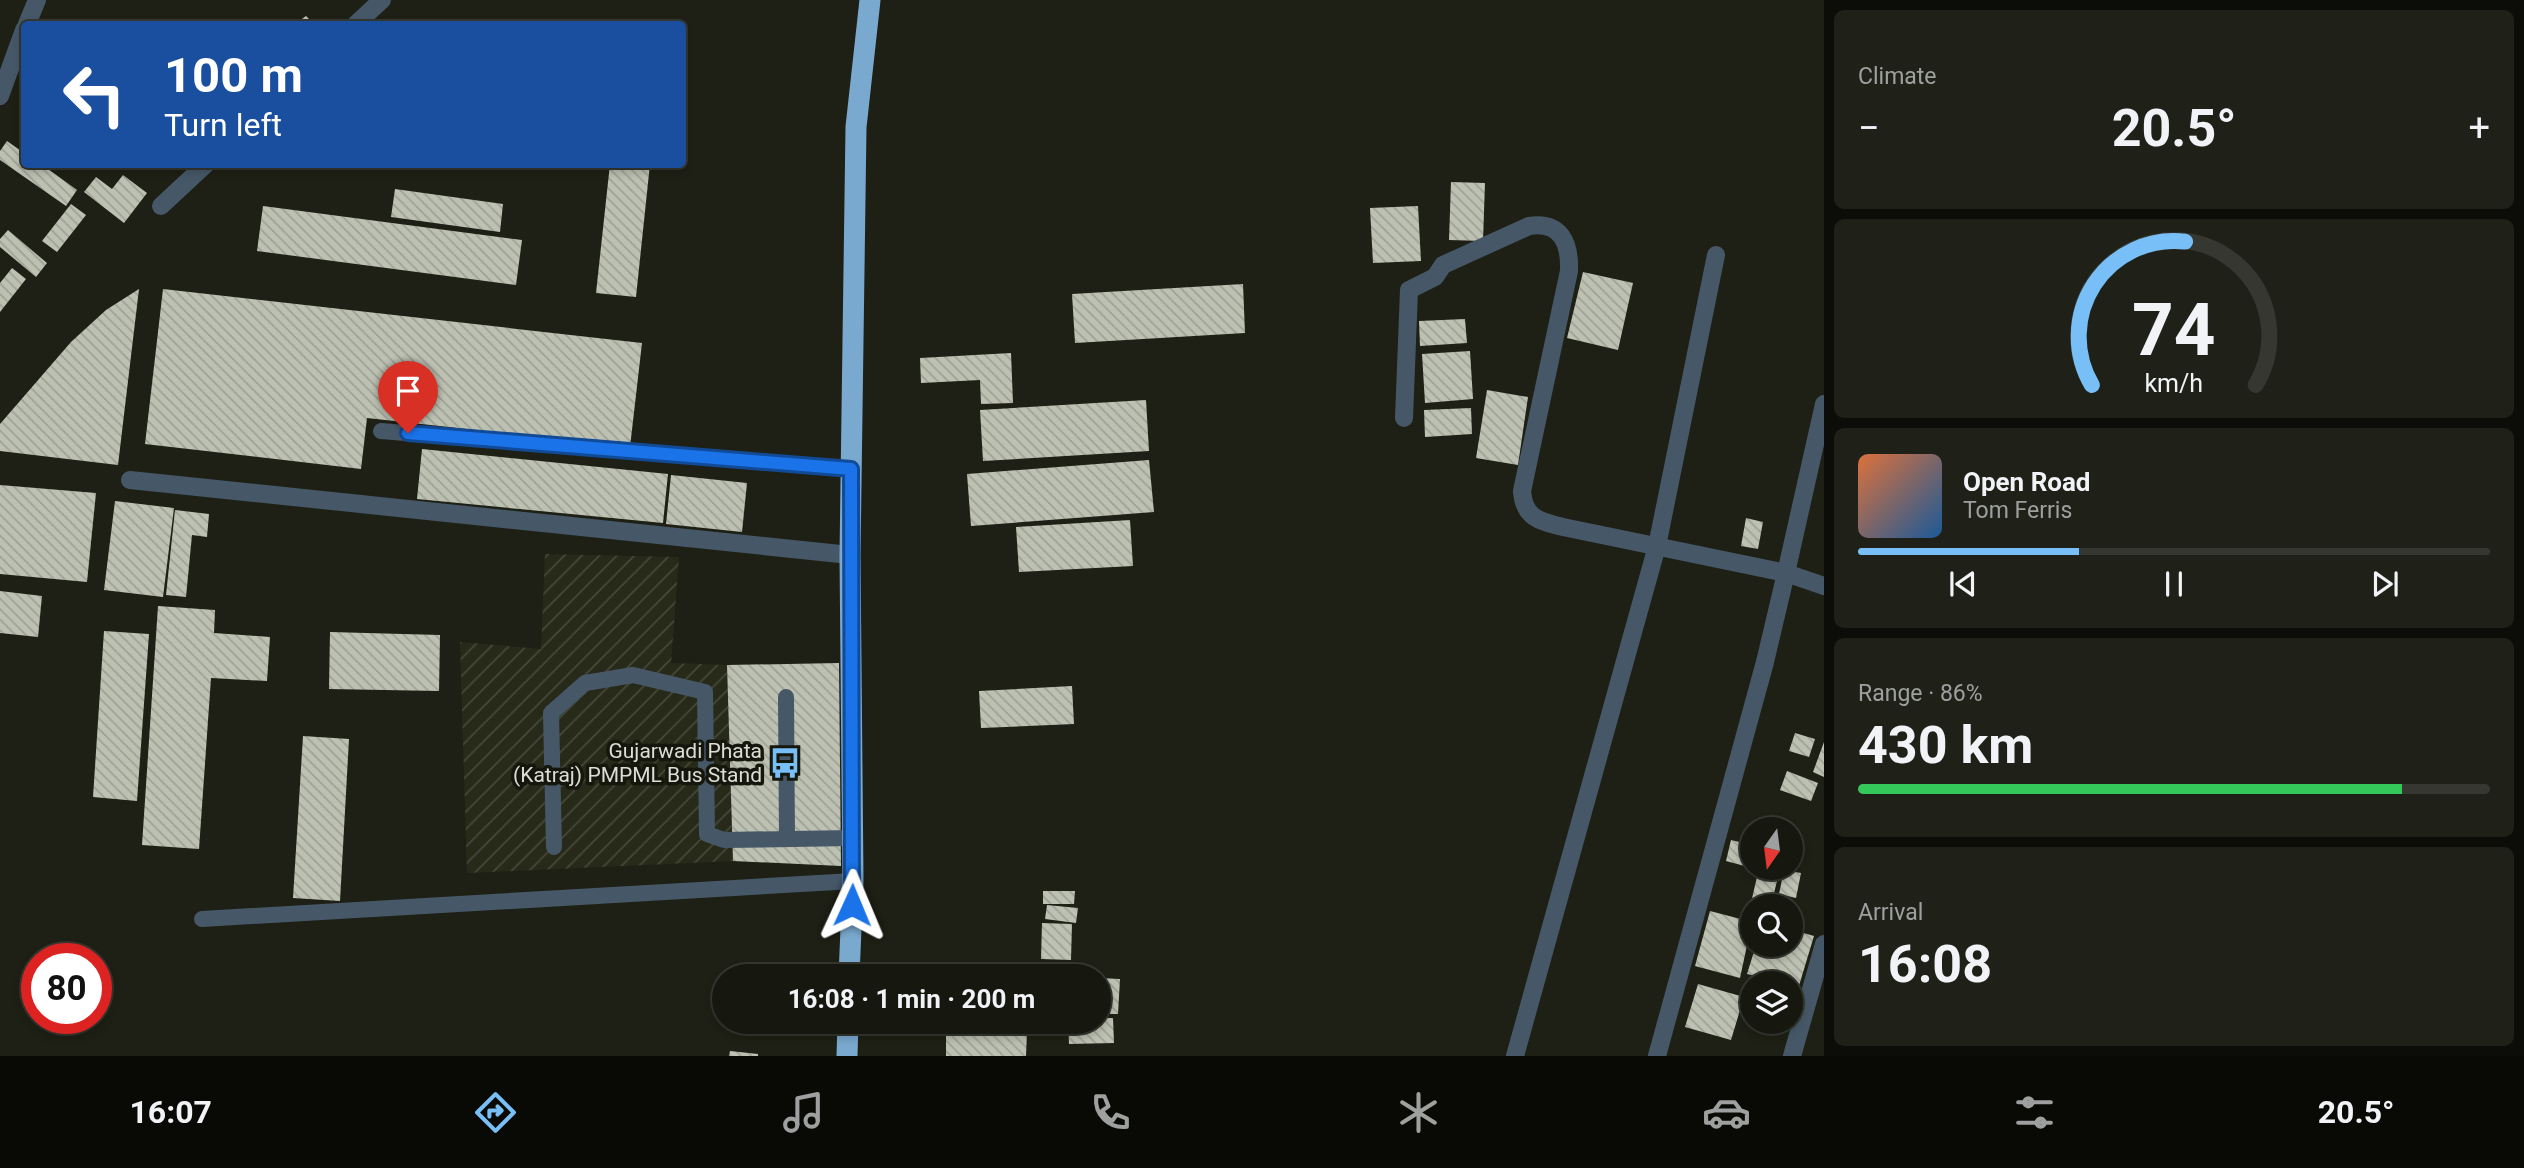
<!DOCTYPE html>
<meta charset="utf-8">
<style>
:root{--surface:#161810;--page:#1f2119;--text:#f1f3f6;--muted:#9ea09f;--line:#353730;--accent:#78bff7}
body{margin:0;font-family:Roboto,sans-serif;background:var(--page);color:var(--text);height:100vh;display:flex;flex-direction:column;font-size:26px;white-space:nowrap}
*{box-sizing:border-box;margin:0}
p{font-size:23px;color:var(--muted)}
.icon{flex:none;width:38px;height:38px;fill:none;stroke:currentColor;stroke-width:2;stroke-linecap:round;stroke-linejoin:round}
.map{position:relative;flex:1;overflow:hidden}
.drawer{display:flex;flex-direction:column;gap:10px;padding:10px;background:#0c0d09;width:700px}
.drawer>*{flex:none}
.hud{position:absolute;left:21px;top:21px;width:665px;height:147px;border-radius:7px;box-shadow:0 4px 10px #0003,0 0 0 2px var(--line);background:#1a4fa0;color:#fff;overflow:hidden}
.needle{width:46px;rotate:194deg}
.fabs{position:absolute;left:1740px;top:817px;display:grid;gap:14px}
.fabs a{display:grid;place-items:center;width:63px;height:63px;border-radius:50%;background:var(--surface);box-shadow:0 4px 10px #0003,0 0 0 2px var(--line);font-size:35px}
.speed{position:absolute;left:21px;top:943px;display:flex;gap:14px;font-size:35px;font-weight:700;text-align:center}
.speed>*{display:grid;place-content:center;width:91px;height:91px;border-radius:50%;background:var(--surface);box-shadow:0 4px 10px #0003,0 0 0 2px var(--line);line-height:1}
.speed .limit{border:10px solid #d22;background:#fff;color:#111}
.pin{position:absolute;display:grid;place-items:center;width:60px;height:60px;color:#fff;margin:-72px -30px;border-radius:50% 50% 50% 0;rotate:-45deg;box-shadow:0 0 7px #0007}
.pin .icon{rotate:45deg}
.me{position:absolute;width:77px;margin:-38px;rotate:1deg;stroke-linejoin:round;filter:drop-shadow(0 0 5px #0008)}
.turn{display:flex;align-items:center;gap:24px;height:147px;padding:0 28px;font-size:32px}
.turn .icon{width:91px;height:91px;stroke-width:2.5}
.turn b{display:block;font-size:49px;line-height:60px}
.big{font-size:52px;font-weight:700;line-height:1.1}
.drawer .card{flex:1;display:flex;flex-direction:column;justify-content:center;gap:10px;min-width:0;padding:0 24px;border-radius:10px;background:var(--page)}
.drawer .dial{align-items:center;gap:0}
.dial svg{height:182px;overflow:visible;fill:none;stroke:var(--line);stroke-width:7;stroke-linecap:round;text-anchor:middle}
.dial text{fill:var(--text);stroke:none}
.song{display:flex;align-items:center;gap:21px}
.cover{width:84px;height:84px;border-radius:10px;background:linear-gradient(135deg,hsl(20 70% 55%),hsl(210 70% 35%))}
.played{height:7px;border-radius:4px;background:linear-gradient(90deg,var(--accent) 35%,var(--line) 35%)}
.keys{display:flex;justify-content:space-around;direction:ltr}
.heat{display:flex;justify-content:space-between;align-items:center;font-size:38px;direction:ltr}
.charge{height:10px;border-radius:5px;background:linear-gradient(90deg,#34c759 86%,var(--line) 0)}
.trip{position:absolute;left:712px;top:964px;width:399px;height:70px;border-radius:35px;background:var(--surface);box-shadow:0 4px 10px #0003,0 0 0 2px var(--line);font-weight:700;line-height:70px;text-align:center}
.tabs{display:flex;height:112px;justify-content:space-around;align-items:center;background:#090a06;color:var(--muted)}
.tabs .icon{width:49px;height:49px}
.tabs .active{color:var(--accent)}
.tabs b{font-size:32px;color:var(--text)}
main{display:flex;flex:1;min-height:0}
.map>svg:first-child{display:block}
</style>
<main>
<div class="map">
<svg width="1824" height="1056" viewBox="0 0 1824 1056">
<defs>
<pattern id="industrial-furrows" width="10" height="10" patternUnits="userSpaceOnUse" patternTransform="scale(1.75)"><rect width="10" height="10" fill="#272a19"/><path d="M-1 1l2-2M0 10L10 0M9 11l2-2" fill="none" stroke="#46483a"/></pattern>
<pattern id="building-back-hatch" width="6" height="6" patternUnits="userSpaceOnUse" patternTransform="scale(1.75)"><rect width="6" height="6" fill="#bdc1b2"/><path d="M-1 5l2 2M0 0l6 6M5-1l2 2" fill="none" stroke="#9ea196"/></pattern>
</defs>
<rect width="100%" height="100%" fill="#1e2015"/>
<path fill="url(#industrial-furrows)" d="M545 554 679 557 671 663 727 665 733 861 467 873 460 642 541 649Z"/>
<path fill="url(#building-back-hatch)" d="M306 16 314 24H295Z
M7 141 24 153V164H41L77 190 66 206 0 160V151Z
M610 164H650L636 297 596 293Z
M123 175 147 193 124 223 84 192 96 177 112 189Z
M1451 182 1485 183 1483 241 1449 240Z
M395 189 503 204 500 232 391 217Z
M71 204 86 215 57 252 42 241Z
M263 206 522 240 516 285 257 251Z
M1418 206 1421 261 1373 263 1370 208Z
M8 230 47 263 36 277 0 247V239Z
M12 268 26 279 0 312V283Z
M1583 272 1633 283 1618 350 1567 338Z
M1243 284 1245 333 1075 343 1072 294Z
M139 289 118 465 0 451V424L71 342 106 310Z
M163 289 642 343 630 447 367 418 361 469 145 444Z
M1465 319 1467 343 1420 346 1419 321Z
M1470 351 1473 399 1425 403 1422 354Z
M1011 353 1013 403 981 404 980 380 921 383 920 358Z
M1487 390 1528 397 1518 465 1476 458Z
M1146 400 1149 451 983 461 980 410Z
M1471 408 1472 434 1425 437 1424 410Z
M422 449 668 474 663 523 417 499Z
M1149 460 1154 512 971 526 967 474Z
M671 475 747 483 742 532 666 524Z
M0 485 96 493 87 582 0 574Z
M115 501 174 508 163 597 104 590Z
M175 510 209 514 207 537 192 535 186 597 166 595Z
M1746 518 1763 522 1758 549 1741 546Z
M1130 520 1133 566 1019 572 1016 527Z
M0 591 42 596 38 637 0 633Z
M158 606 215 610 214 633 270 637 267 681 211 678 199 849 142 845Z
M104 631 149 634 137 801 93 797Z
M330 632 440 635 439 691 329 689Z
M839 663 841 866 733 861 727 665Z
M1072 686 1074 724 981 728 979 691Z
M1795 733 1815 739 1809 757 1789 751Z
M303 736 349 739 340 901 293 898Z
M1824 742V777L1813 772Z
M1787 771 1818 783 1811 801 1780 790Z
M1731 840 1752 845V868L1726 861Z
M1759 868 1780 869 1773 897 1781 899 1779 906 1751 903Z
M1784 870 1801 873 1796 898 1779 894Z
M1043 891H1075L1074 904H1043Z
M1047 905 1078 908 1076 923 1045 919Z
M1710 911 1752 922 1740 978 1695 966Z
M1042 923 1072 924 1071 960 1041 959Z
M1790 929 1814 936 1798 989 1790 987V984L1747 974 1756 945H1790Z
M1072 972 1073 976H1031V974Z
M1099 978 1120 979 1118 1014H1099Z
M1698 984 1744 997 1731 1040 1685 1027Z
M1099 1018H1113L1114 1043 1069 1044 1068 1022H1099Z
M946 1031 1027 1032 1026 1056H946Z
M730 1051 758 1054V1056H729Z"/>
<g fill="none" stroke-linecap="round" stroke-linejoin="round">
<path stroke="#465868" stroke-width="16" d="M381 431 851 469
M786 697 787 839
M554 847 551 713 585 683 633 675 705 692 707 834 724 840 852 838
M202 919 853 881"/>
<path stroke="#465868" stroke-width="18" d="M27 24 37 0
M356 24 382 0
M0 96 24 30
M161 206 206 164
M1404 418 1409 290 1435 277 1443 265 1529 226C1561 221 1570 243 1569 271L1522 491C1524 518 1539 521 1563 527L1786 573 1824 404
M130 480 850 555
M1515 1056 1657 546 1716 255
M1657 1056 1765 662 1786 573 1824 586
M1792 1056 1824 944"/>
<path stroke="#7aa9cf" stroke-width="21" d="M849 976 853 881 850 555 856 127 870 0
M847 1056 848 1022"/>
</g>
<g fill="none" stroke-linecap="round" stroke-linejoin="round">
<defs>
<path id="route" d="M408 433 851 469 852 905"/>
</defs>
<use href="#route" stroke="#114b97" stroke-width="18"/>
<use href="#route" stroke="#1a73e8" stroke-width="12"/>
</g>
<defs>
<symbol id="bus-bare" viewBox="-9 -9 18 18"><path d="M-5-6H5V4H4V6H2V4H-2V6H-4V4H-5ZM-3.5-4V0h7V-4ZM-3.5 1.2v1.5H-2V1.2ZM2 1.2v1.5H3.5V1.2Z" fill="#78bff7" stroke="#15170c" stroke-width="2.5" paint-order="stroke"/></symbol>
</defs>
<g fill-rule="evenodd">
<use href="#bus-bare" x="763" y="741" width="44" height="44"/>
</g>
<g text-anchor="middle" dominant-baseline="central" stroke-width="7" stroke-linejoin="round" paint-order="stroke">
<g font-size="21" fill="#dcddd6" stroke="#15170c" text-anchor="end">
<text x="762" y="751">Gujarwadi Phata<tspan x="762" dy="24">(Katraj) PMPML Bus Stand</tspan></text>
</g>
</g>
</svg>
<div class="fabs">
<a><svg class="needle" viewBox="-14 -14 28 28"><path d="M0-13l5 13h-10z" fill="#e53935"/><path d="M0 13l5-13h-10z" fill="#9ea09f"/></svg></a>
<a><svg class="icon" aria-label="search" viewBox="0 0 24 24"><circle cx="10" cy="10" r="6"/><path d="M15 15l6 6"/></svg></a>
<a><svg class="icon" aria-label="layers" viewBox="0 0 24 24"><path d="M12 4l9 5-9 5-9-5zM3 14l9 5 9-5"/></svg></a>
</div>
<div class="speed"><div class="limit">80</div></div>
<div class="pin" style="left:408px;top:433px;background:#d93025"><svg class="icon" aria-label="arrive" viewBox="0 0 24 24"><path d="M6 21V4h12l-3 4 3 4H6"/></svg></div>
<svg class="me" style="left:852px;top:905px" viewBox="-20 -20 40 40"><path d="M0-17L14 15 0 8-14 15z" fill="#1a73e8" stroke="#fff" stroke-width="4"/></svg>
<div class="trip">16:08 · 1 min · 200 m</div>
<div class="hud">
<div class="turn"><svg class="icon" aria-label="left" viewBox="0 0 24 24"><path d="M17 20v-9H6M10 6l-5 5 5 5"/></svg><div><b>100 m</b>Turn left</div></div>
</div>
</div>
<section class="drawer">
<div class="card"><p>Climate</p>
<div class="heat"><a>−</a><b class="big">20.5°</b><a>+</a></div>
</div>
<div class="card dial"><svg viewBox="0 0 100 80">
<path d="M14 69A42 42 0 1 1 86 69"/>
<path d="M14 69A42 42 0 0 1 55 6" stroke="#78bff7"/>
<text x="50" y="56" font-size="32" font-weight="700">74</text>
<text x="50" y="72" font-size="11">km/h</text>
</svg></div>
<div class="card">
<div class="song"><i class="cover"></i><div><b>Open Road</b><p>Tom Ferris</p></div></div>
<div class="played"></div>
<div class="keys"><svg class="icon" aria-label="previous" viewBox="0 0 24 24"><path d="M18 5L8 12l10 7zM5 5v14"/></svg><svg class="icon" aria-label="pause" viewBox="0 0 24 24"><path d="M8 5v14M16 5v14"/></svg><svg class="icon" aria-label="next" viewBox="0 0 24 24"><path d="M6 5l10 7-10 7zM19 5v14"/></svg></div>
</div>
<div class="card"><p>Range · 86%</p><b class="big">430 km</b><div class="charge"></div></div>
<div class="card"><p>Arrival</p><b class="big">16:08</b></div>
</section>
</main>
<nav class="tabs">
<b>16:07</b>
<svg class="icon active" aria-label="directions" viewBox="0 0 24 24"><path d="M12 3l9 9-9 9-9-9zM9 14v-3h6M13 9l2 2-2 2"/></svg>
<svg class="icon" aria-label="music" viewBox="0 0 24 24"><path d="M9 18V5l10-2v13"/><circle cx="6" cy="18" r="3"/><circle cx="16" cy="16" r="3"/></svg>
<svg class="icon" aria-label="phone" viewBox="0 0 24 24"><path d="M5 4h4l2 5-3 2q2 4 5 5l2-3 5 2v4C11 20 4 13 5 4z"/></svg>
<svg class="icon" aria-label="climate" viewBox="0 0 24 24"><path d="M12 3v18M4 7l16 10M4 17L20 7"/></svg>
<svg class="icon" aria-label="car" viewBox="0 0 24 24"><path d="M5 17H2v-5l4-1 3-4h7l3 4 3 1v5h-3M9 17h6M6 11h13"/><circle cx="7" cy="17" r="2"/><circle cx="17" cy="17" r="2"/></svg>
<svg class="icon" aria-label="filters" viewBox="0 0 24 24"><path d="M4 7h16M4 17h16"/><circle cx="9" cy="7" r="2"/><circle cx="15" cy="17" r="2"/></svg>
<b>20.5°</b>
</nav>
